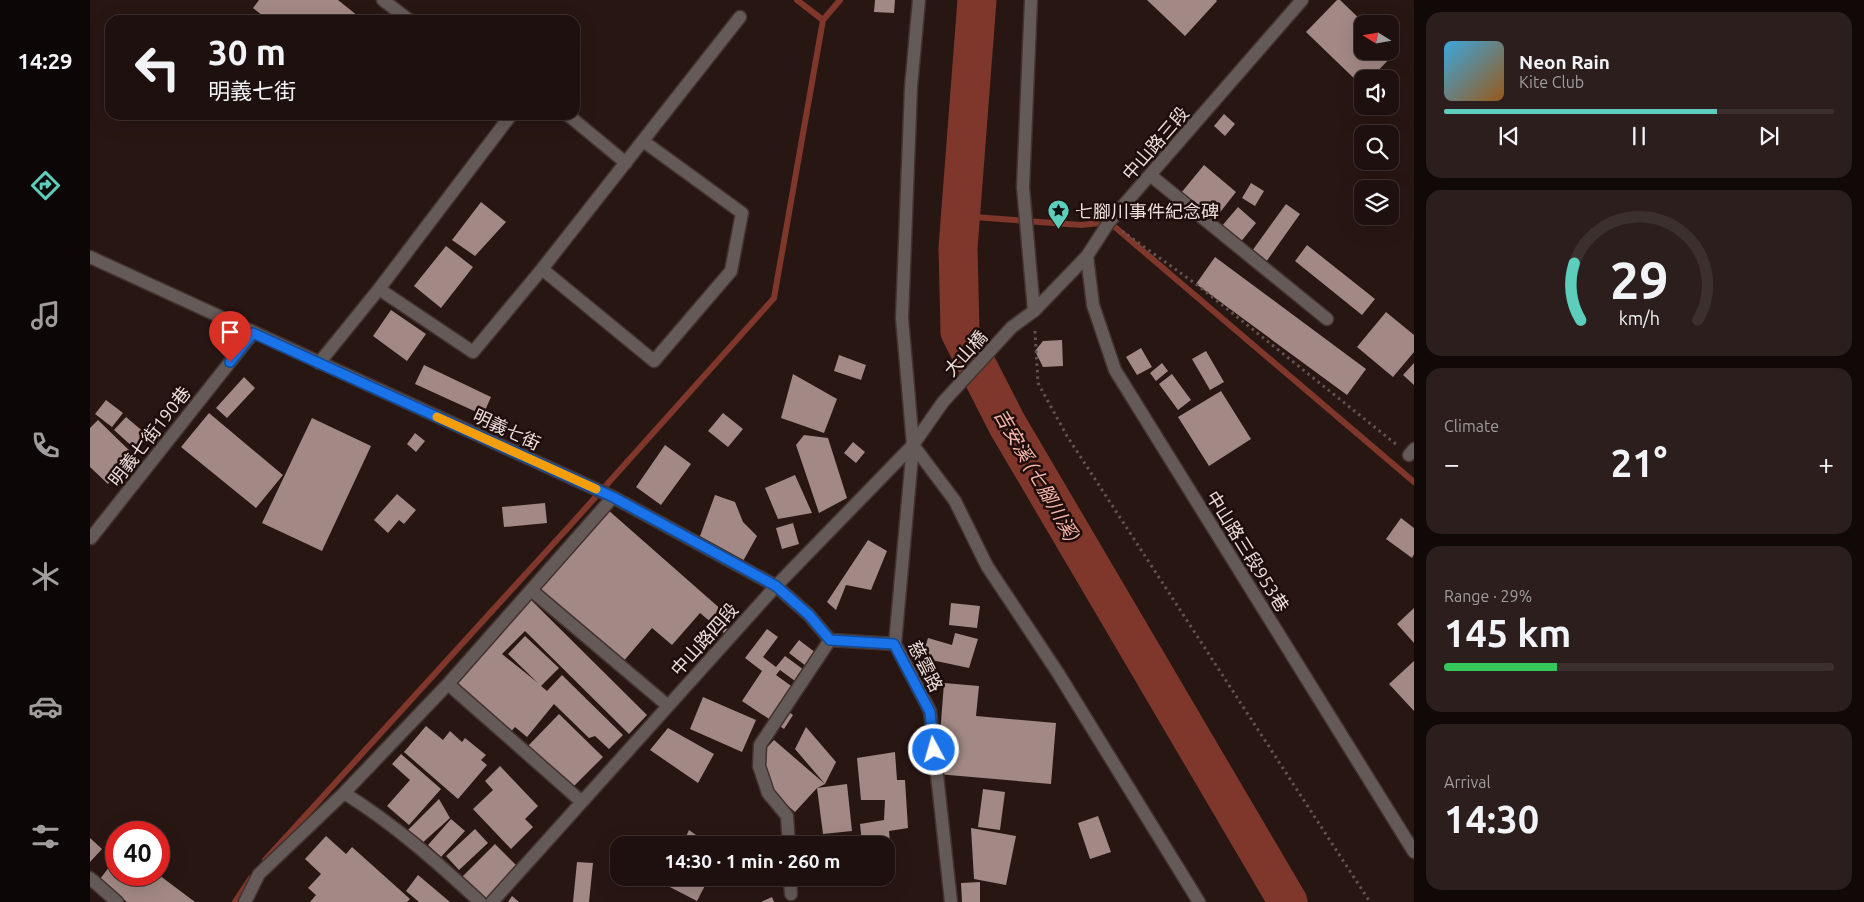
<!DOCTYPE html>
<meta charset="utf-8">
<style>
:root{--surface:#1e100e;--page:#2b1e1c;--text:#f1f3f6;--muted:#a19d9e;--line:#3c302e;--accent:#5ccebb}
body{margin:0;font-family:Ubuntu,"Noto Sans TC",sans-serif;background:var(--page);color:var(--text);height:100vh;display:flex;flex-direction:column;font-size:19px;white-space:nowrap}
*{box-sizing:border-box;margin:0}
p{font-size:16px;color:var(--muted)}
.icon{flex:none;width:28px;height:28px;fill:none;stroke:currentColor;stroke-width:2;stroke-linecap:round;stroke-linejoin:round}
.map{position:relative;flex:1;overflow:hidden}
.sheet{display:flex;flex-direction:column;gap:12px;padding:12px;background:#100908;width:450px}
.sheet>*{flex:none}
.guide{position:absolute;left:15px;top:15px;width:475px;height:105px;border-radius:15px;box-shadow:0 5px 20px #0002,0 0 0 1px var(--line);background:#1e100e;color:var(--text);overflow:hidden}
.needle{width:32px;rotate:281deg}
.buttons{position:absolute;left:1264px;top:15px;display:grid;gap:10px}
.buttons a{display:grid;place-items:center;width:45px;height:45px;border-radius:10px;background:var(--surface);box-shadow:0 5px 20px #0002,0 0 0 1px var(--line);font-size:25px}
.speed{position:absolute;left:15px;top:821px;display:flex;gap:10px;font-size:25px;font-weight:700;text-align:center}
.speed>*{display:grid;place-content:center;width:65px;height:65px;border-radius:50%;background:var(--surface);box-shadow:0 5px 20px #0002,0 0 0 1px var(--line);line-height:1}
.speed .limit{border:8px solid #d22;background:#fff;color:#111}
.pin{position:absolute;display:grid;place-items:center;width:42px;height:42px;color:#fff;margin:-51px -21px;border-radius:50% 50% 50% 0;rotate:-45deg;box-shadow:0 0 5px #0007}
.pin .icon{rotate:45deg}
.me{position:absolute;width:55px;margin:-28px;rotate:354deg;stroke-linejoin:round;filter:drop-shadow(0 0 4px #0008)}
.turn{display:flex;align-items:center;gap:18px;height:105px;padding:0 20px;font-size:22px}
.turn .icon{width:65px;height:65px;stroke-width:2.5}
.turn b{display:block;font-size:35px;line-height:42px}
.big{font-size:38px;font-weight:600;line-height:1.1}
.sheet .card{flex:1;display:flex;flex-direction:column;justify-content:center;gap:8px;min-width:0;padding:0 18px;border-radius:15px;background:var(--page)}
.sheet .dial{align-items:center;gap:0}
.dial svg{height:130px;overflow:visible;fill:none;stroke:var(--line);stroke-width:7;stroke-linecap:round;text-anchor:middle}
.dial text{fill:var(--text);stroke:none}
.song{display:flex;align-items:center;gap:15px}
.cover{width:60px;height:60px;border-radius:8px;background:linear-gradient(135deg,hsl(200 70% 55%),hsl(30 70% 35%))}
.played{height:5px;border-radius:2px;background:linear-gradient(90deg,var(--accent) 70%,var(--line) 70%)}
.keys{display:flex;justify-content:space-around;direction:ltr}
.heat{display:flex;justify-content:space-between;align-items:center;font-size:28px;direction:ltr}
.charge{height:8px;border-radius:4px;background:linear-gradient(90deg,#34c759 29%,var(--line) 0)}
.trip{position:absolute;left:520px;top:836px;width:285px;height:50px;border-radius:15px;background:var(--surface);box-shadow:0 5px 20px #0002,0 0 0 1px var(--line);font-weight:600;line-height:50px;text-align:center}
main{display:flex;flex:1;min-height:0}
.dock{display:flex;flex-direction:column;width:90px;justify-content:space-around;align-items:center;background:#0c0606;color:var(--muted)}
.dock .icon{width:35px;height:35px}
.dock .active{color:var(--accent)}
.dock b{font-size:22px;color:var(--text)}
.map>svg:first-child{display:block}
</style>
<main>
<nav class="dock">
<b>14:29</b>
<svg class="icon active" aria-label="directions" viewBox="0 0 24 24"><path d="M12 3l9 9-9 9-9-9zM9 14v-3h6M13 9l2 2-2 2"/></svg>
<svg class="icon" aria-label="music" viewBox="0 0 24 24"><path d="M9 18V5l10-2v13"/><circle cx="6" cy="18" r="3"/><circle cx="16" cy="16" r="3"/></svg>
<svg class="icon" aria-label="phone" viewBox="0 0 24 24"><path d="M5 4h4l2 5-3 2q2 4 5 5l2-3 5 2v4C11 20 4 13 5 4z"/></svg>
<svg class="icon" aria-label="climate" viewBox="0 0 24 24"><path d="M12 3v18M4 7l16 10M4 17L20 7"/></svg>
<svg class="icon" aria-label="car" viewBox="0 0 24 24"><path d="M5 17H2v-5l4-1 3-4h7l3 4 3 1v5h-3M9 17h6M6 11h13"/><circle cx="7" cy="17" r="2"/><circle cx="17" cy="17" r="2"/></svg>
<svg class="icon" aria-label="filters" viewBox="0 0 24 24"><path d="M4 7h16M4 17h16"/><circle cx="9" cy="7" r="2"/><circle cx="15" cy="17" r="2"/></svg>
</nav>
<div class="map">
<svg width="1324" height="902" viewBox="0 0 1324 902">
<rect width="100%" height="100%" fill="#281613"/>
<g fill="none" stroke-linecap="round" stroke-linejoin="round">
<path stroke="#7f372c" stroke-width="6" d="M707 0 733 20
M870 216 991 225 1019 222 1324 482
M175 860 485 520 684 298 733 20 750 0
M145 902 161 878"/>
<path stroke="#7f372c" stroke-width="39" d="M887 0 868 248 870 332 917 424 1198 902"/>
</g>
<path fill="#a28985" d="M169 0H248L273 20H178L163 8Z
M785 0H805L804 13 784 12Z
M1057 0H1126L1127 1 1095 36Z
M1247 0H1250L1275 24H1272V51H1300V48L1305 53 1280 79H1272V86L1216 32Z
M1134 114 1145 124 1135 136 1124 126Z
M1114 165 1146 192 1124 220 1091 193Z
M1161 183 1174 191 1165 206 1152 198Z
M391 202 416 222 385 256 362 240Z
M1196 204 1210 214 1176 262 1162 251Z
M1148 207 1166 223 1149 244 1131 227Z
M1217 245 1285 299 1272 315 1205 261Z
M356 246 383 267 351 308 324 286Z
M1125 257 1276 369 1257 395 1106 284Z
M301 310 336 334 317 361 283 336Z
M1296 312 1324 335V352L1303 377 1267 347Z
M972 340 973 366 953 367 945 351 953 341Z
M1051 348 1062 367 1047 375 1036 357Z
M1116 351 1134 382 1120 390 1102 359Z
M749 355 776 365 771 380 744 371Z
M1072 363 1078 371 1066 381 1060 373Z
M1324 363V385L1313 375Z
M334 365 401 397 393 415 325 384Z
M703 374 747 399 734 433 691 418Z
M1082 374 1101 400 1088 410 1069 384Z
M154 377 165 388 137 418 126 408Z
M1131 391 1161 439 1119 466 1088 417Z
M16 400 33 413 22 427 5 414Z
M119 413 193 475 166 508 91 447Z
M633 413 653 429 638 447 618 431Z
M36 417 56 434 44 448 24 430Z
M222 418 281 446 232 551 172 523Z
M8 420 45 456 18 484 0 467V428Z
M325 433 335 441 326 452 317 444Z
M714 435 738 438 757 498 729 513 706 445Z
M763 442 775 452 766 463 754 453Z
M575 445 601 464 571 505 546 487Z
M705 475 722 513 688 519 675 488Z
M307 494 326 510 314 524 309 520 298 533 284 520Z
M625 495 645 502 653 522 667 536 648 570 625 557 610 536Z
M455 503 457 523 414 527 412 507Z
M517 509 642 619 635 634 610 613 582 645 562 628 532 663 448 588Z
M1311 518 1324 528V554L1322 558 1296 539Z
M703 523 709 544 692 549 686 528Z
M778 540 797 551 781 590 756 585 746 610 737 602Z
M441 600 557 715 539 734 435 631 412 654 448 683 418 654 435 636 469 668 451 686 457 691 472 675 533 735 519 749 505 736 499 738 464 704 437 737 425 727 418 735 359 684Z
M861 603 890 606 887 628 859 625Z
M1324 608V643L1307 624Z
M677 629 688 637 673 657 686 667 695 656 714 670 705 681 690 670 686 675 704 688 691 706 703 715 694 729 652 701 672 671 655 658Z
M865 633 888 639 879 668 832 658 838 638 862 645Z
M709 640 726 653 716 666 699 653Z
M1324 661V711L1299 684Z
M854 683 889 686 886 716 966 723 961 784 847 774Z
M613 697 666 720 652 752 600 729Z
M469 714 513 757 481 789 438 746Z
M336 726 353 740 360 731 372 742 375 738 396 755 391 760 397 765 368 799 314 752Z
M716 727 746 762 735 784 705 749Z
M578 728 624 754 608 783 560 750Z
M684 740 735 784 727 788 757 784 762 831 733 834 727 788 705 812 685 795 670 755Z
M805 752 807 780H815L818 828 799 831 800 842 772 843 770 824 794 820 795 800H771L767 758Z
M311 754 351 789 319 825 297 806 320 780 302 764Z
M410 766 448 806 435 819 443 827 421 849 383 809 403 790 395 781Z
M893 789 915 792 910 830 888 827Z
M349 799 360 818 330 845 317 831Z
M1008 816 1021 852 1000 859 988 823Z
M361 819 375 831 351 857 338 845Z
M881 828 926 836 916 885 884 879Z
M385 829 398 843 369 870 356 856Z
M599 830 620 845H592Z
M236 836 256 854 262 847 320 899 317 902H220L226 895 218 888 231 874 215 859Z
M0 838 12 849 0 862Z
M405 844 429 868 395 902 371 878Z
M26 858V875H69L105 902H37L10 879Z
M487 862 503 863 499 902H483Z
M328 875 360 902H329L316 891Z
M577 878H619L607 901 574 884Z
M890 882V902H872L871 883Z
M422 896 429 902H418Z
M682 897 684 902H671Z"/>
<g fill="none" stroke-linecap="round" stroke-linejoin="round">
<defs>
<path id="minor" d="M293 0 319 20
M829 0 821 87 812 318 823 445 805 644 840 711 861 902
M941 0 933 187 944 311
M478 115 536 163
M1060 175 1237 319
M997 256 1003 305 1025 370 1324 852
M0 257 523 497 686 586 719 615 740 640 805 644
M452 269 564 361 641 271 652 213 553 141
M289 289 383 352 452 269 650 17
M229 363 289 289 421 115
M823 445 865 501 897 566 968 673 1109 902
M1319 455 1324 449
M1 538 163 333
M441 590 577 705
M358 684 492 802
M254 793C304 824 347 862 390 902
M699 845 697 816 678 793 669 766 670 745 740 640
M0 878 27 902
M700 878 701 894
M155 902 169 874 254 793 358 684 523 497
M402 902 686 586 823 445 853 402 922 327 944 311 997 256 1019 222 1212 0"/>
</defs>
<use href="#minor" stroke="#43322f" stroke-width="15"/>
<path stroke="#635350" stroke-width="3" stroke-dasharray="2.5 4" stroke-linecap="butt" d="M1032 231 1106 284 1307 445
M945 331 948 383 977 436 1280 902"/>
<use href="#minor" stroke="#645a58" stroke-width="12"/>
</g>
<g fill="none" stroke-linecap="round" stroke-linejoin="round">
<defs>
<path id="route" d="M140 362 163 333 523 497 686 586 719 615 740 640 804 644 840 712 844 750"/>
</defs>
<use href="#route" stroke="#114b97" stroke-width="12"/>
<use href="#route" stroke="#1a73e8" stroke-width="9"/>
<path stroke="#f59e0b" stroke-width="9" d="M347 417 506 489"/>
</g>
<defs>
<symbol id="sight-pin" viewBox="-11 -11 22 30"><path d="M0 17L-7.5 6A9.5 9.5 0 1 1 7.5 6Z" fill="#5ccebb" stroke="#1e0d0a"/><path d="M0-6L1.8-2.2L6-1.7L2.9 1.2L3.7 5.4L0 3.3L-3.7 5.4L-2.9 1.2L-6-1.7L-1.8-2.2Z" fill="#111"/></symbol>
</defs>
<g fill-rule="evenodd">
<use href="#sight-pin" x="956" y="198" width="25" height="34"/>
</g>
<g text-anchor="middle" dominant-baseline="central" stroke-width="5" stroke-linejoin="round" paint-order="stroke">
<g font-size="18" fill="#ebdedb" stroke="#1e0d0a">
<text transform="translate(1065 143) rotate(-49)">中山路三段</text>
<text transform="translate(875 353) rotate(-48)">大山橋</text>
<text transform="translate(417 429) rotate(25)">明義七街</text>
<text transform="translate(59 436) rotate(-52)">明義七街190巷</text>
<text transform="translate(1158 551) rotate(58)">中山路三段953巷</text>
<text transform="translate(614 639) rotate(-48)">中山路四段</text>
<text transform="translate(836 666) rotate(63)">慈雲路</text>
</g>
<g font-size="18" fill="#ebdedb" stroke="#1e0d0a" text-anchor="start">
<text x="985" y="211">七腳川事件紀念碑</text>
</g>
<g font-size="19" font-style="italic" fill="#f9b7ab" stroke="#1e0d0a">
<text transform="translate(947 475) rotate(60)">吉安溪 (七腳川溪)</text>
</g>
</g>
</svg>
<div class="buttons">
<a><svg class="needle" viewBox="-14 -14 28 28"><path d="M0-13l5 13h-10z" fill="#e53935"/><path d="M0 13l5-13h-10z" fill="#a19d9e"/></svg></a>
<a><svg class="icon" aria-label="sound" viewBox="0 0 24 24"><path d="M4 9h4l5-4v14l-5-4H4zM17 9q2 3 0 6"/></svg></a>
<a><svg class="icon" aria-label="search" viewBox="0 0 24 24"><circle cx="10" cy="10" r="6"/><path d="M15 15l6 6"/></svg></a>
<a><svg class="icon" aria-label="layers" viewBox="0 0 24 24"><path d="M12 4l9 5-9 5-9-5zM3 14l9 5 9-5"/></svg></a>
</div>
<div class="speed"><div class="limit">40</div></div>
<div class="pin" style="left:140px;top:362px;background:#d93025"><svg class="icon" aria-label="arrive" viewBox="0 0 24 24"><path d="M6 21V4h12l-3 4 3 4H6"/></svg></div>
<svg class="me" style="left:844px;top:750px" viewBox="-20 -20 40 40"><circle r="17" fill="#1a73e8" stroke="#fff" stroke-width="3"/><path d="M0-11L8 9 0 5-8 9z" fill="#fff"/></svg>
<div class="trip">14:30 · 1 min · 260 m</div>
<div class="guide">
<div class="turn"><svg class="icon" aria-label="left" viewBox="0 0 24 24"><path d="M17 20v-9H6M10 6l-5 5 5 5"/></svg><div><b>30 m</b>明義七街</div></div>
</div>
</div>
<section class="sheet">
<div class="card">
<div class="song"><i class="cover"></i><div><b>Neon Rain</b><p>Kite Club</p></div></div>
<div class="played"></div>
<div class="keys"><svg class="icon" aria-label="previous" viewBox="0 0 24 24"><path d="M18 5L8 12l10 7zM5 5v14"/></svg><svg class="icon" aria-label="pause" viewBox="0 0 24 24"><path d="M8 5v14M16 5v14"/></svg><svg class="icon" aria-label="next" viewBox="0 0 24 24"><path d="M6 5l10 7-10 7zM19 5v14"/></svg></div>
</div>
<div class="card dial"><svg viewBox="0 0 100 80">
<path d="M14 69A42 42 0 1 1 86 69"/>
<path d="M14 69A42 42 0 0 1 10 34" stroke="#5ccebb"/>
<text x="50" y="56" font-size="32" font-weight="700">29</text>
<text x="50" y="72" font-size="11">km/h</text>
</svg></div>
<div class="card"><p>Climate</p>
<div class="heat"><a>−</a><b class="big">21°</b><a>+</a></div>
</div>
<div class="card"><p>Range · 29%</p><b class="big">145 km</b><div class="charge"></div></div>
<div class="card"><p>Arrival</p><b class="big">14:30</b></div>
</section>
</main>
